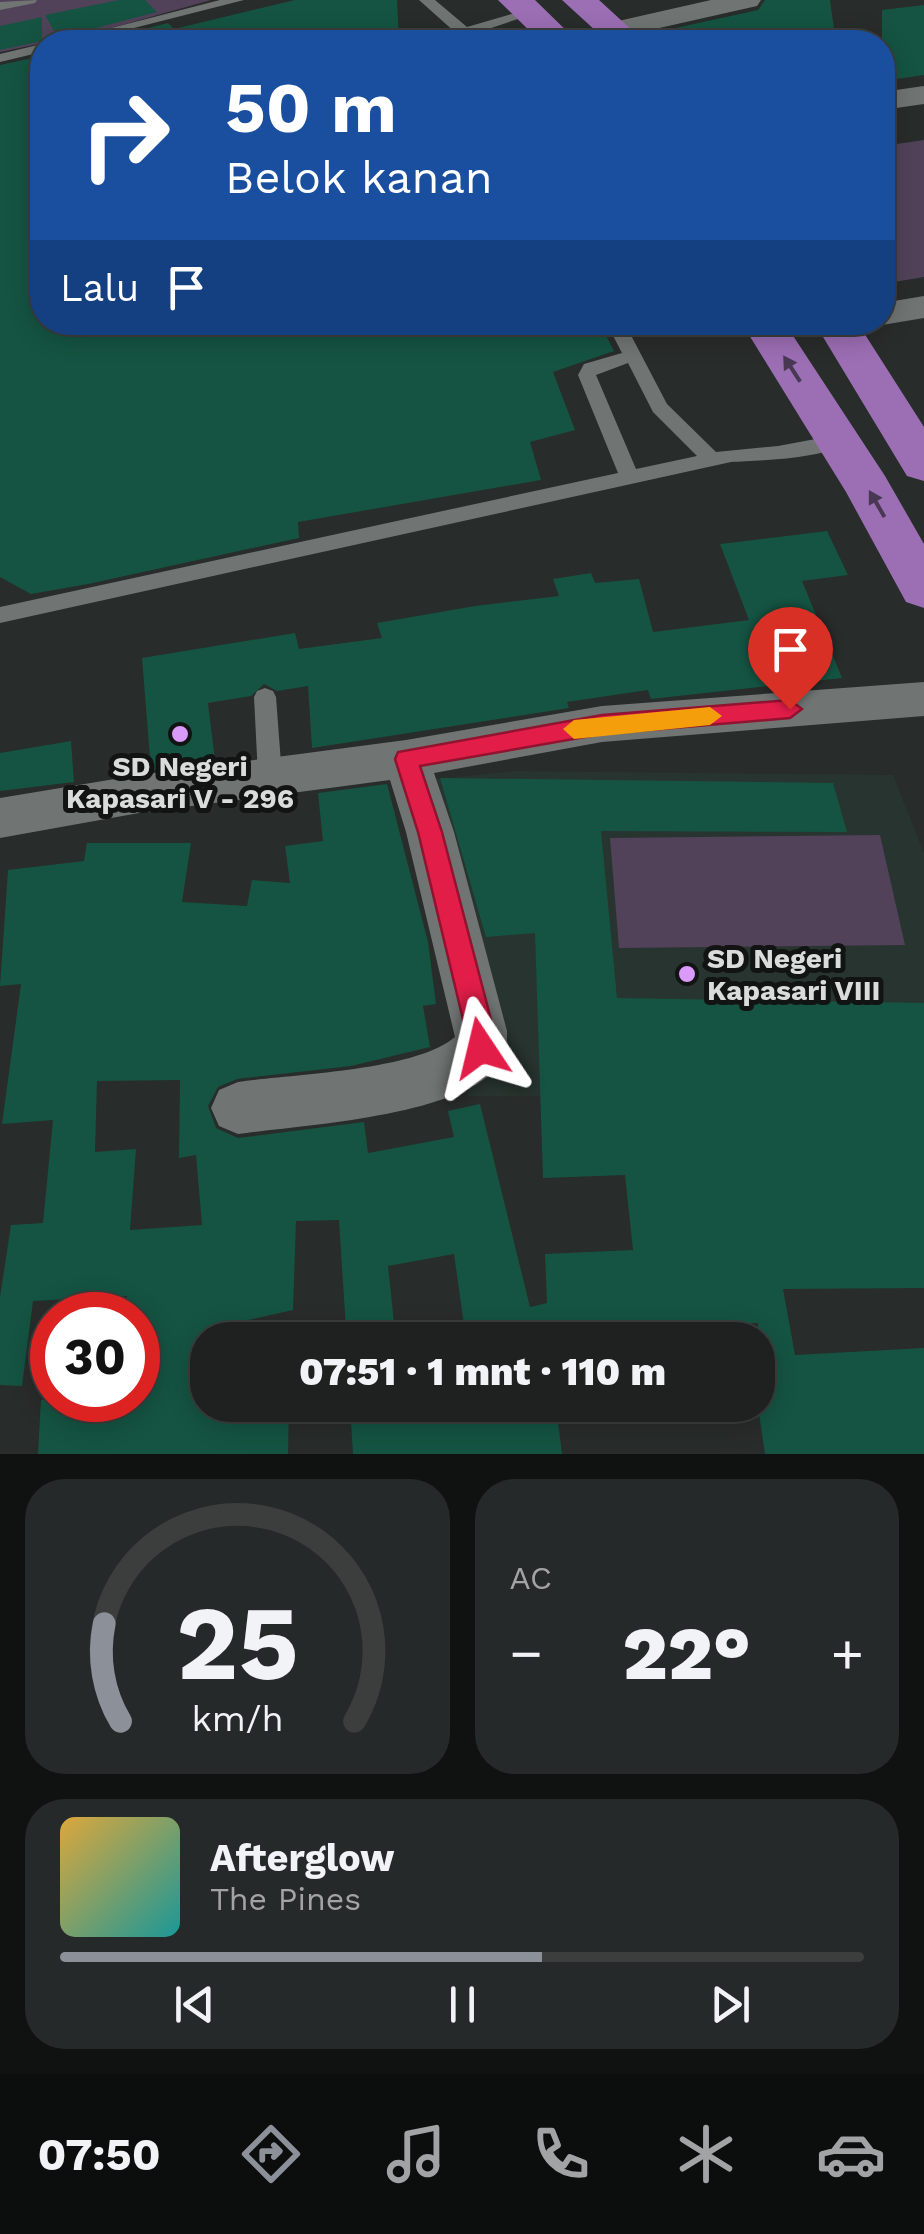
<!DOCTYPE html>
<html lang="id">
<meta charset="utf-8">
<style>
:root{--surface:#1e2120;--page:#262929;--text:#f1f3f6;--muted:#a1a3a5;--line:#3c3e3e;--accent:#8c9099}
body{margin:0;font-family:"Work Sans",sans-serif;background:var(--page);color:var(--text);height:100vh;display:flex;flex-direction:column;font-size:38px;white-space:nowrap}
*{box-sizing:border-box;margin:0}
p{font-size:32px;color:var(--muted)}
.icon{flex:none;width:55px;height:55px;fill:none;stroke:currentColor;stroke-width:2;stroke-linecap:round;stroke-linejoin:round}
.map{position:relative;height:1454px;overflow:hidden}
.side{display:flex;flex-direction:column;gap:25px;padding:25px;background:#101212;flex:1}
.side>*{flex:none}
.top-card{position:absolute;left:30px;top:30px;width:865px;height:305px;border-radius:40px;box-shadow:0 5px 25px #0003,0 0 0 2px var(--line);background:#1a4fa0;color:#fff;overflow:hidden}
.speed{position:absolute;left:30px;top:1292px;display:flex;gap:20px;font-size:50px;font-weight:700;text-align:center}
.speed>*{display:grid;place-content:center;width:130px;height:130px;border-radius:50%;background:var(--surface);box-shadow:0 5px 25px #0003,0 0 0 2px var(--line);line-height:1}
.speed .limit{border:15px solid #d22;background:#fff;color:#111}
.pin{position:absolute;display:grid;place-items:center;width:85px;height:85px;color:#fff;margin:-102px -42px;border-radius:50% 50% 50% 0;rotate:-45deg;box-shadow:0 0 10px #0007}
.pin .icon{rotate:45deg}
.me{position:absolute;width:110px;margin:-55px;rotate:350deg;stroke-linejoin:round;filter:drop-shadow(0 0 8px #0008)}
.turn{display:flex;align-items:center;gap:35px;height:210px;padding:0 30px;font-size:45px}
.turn .icon{width:130px;height:130px;stroke-width:2.5}
.turn b{display:block;font-size:70px;line-height:85px}
.then{display:flex;align-items:center;height:95px;padding:0 30px;background:#0003;gap:20px;font-size:38px}
.big{font-size:75px;font-weight:800;line-height:1.1}
.side .tile{flex:1;display:flex;flex-direction:column;justify-content:center;gap:15px;min-width:0;padding:0 35px;border-radius:40px;background:var(--page)}
.side .dial{align-items:center;gap:0}
.dial svg{height:260px;overflow:visible;fill:none;stroke:var(--line);stroke-width:7;stroke-linecap:round;text-anchor:middle}
.dial text{fill:var(--text);stroke:none}
.song{display:flex;align-items:center;gap:30px}
.cover{width:120px;height:120px;border-radius:15px;background:linear-gradient(135deg,hsl(40 70% 55%),hsl(180 70% 35%))}
.played{height:10px;border-radius:5px;background:linear-gradient(90deg,var(--accent) 60%,var(--line) 60%)}
.keys{display:flex;justify-content:space-around;direction:ltr}
.heat{display:flex;justify-content:space-between;align-items:center;font-size:55px;direction:ltr}
.side .tiles{flex:1;display:grid;gap:25px;grid-template-columns:1fr 1fr}
.tile:last-child{grid-column:span 2}
.trip{position:absolute;left:190px;top:1322px;width:585px;height:100px;border-radius:40px;background:var(--surface);box-shadow:0 5px 25px #0003,0 0 0 2px var(--line);font-weight:800;line-height:100px;text-align:center}
.menu{display:flex;height:160px;justify-content:space-around;align-items:center;background:#0c0d0d;color:var(--muted)}
.menu .icon{width:70px;height:70px}
.menu .selected{color:var(--accent)}
.menu b{font-size:45px;color:var(--text)}
.map>svg:first-child{display:block}
</style>
<div class="map">
<svg width="924" height="1454" viewBox="0 0 924 1454">
<rect width="100%" height="100%" fill="#282c2a"/>
<path fill="#28342f" d="M514 771 893 775 924 853V1095L468 1096 420 781Z"/>
<path fill="#514259" d="M0 0H211L97 32 0 52Z
M924 140V277L888 283 882 276 883 146Z
M880 835 905 945 619 948 610 838Z"/>
<path fill="#155442" fill-rule="evenodd" d="M119 0H145L157 12 58 38 45 15Z
M295 0H397L399 42H92L168 23 174 29Z
M765 0H830L835 36 798 42H694L671 29 758 10Z
M924 5V75L882 81V10Z
M42 17V41L0 50V26Z
M42 56V322H599L614 351 553 372 575 430 530 442 541 480 298 522 299 538 88 584 31 594 0 577V65Z
M827 531 848 575 802 581 842 678 651 699 648 690 567 702 569 708 312 748 308 686 277 691 264 684 251 696 208 703 215 761 151 770 142 658 295 633 299 649 382 638 377 623 475 606 559 596 553 579 591 573 595 583 639 579 653 632 749 620 720 544Z
M71 741 74 782 0 791V753Z
M440 778 833 783 847 832 601 831 617 998 924 1003V1288L783 1289 795 1355 924 1348V1454H765L758 1407V1323L577 1331V1340H532L531 1328 466 1339 454 1254 388 1266 394 1322 346 1329 339 1220 296 1221 293 1310 208 1329V1405H289L288 1454H38L41 1400H138V1315H126L127 1296 33 1301 22 1386 0 1385V1297L11 1225 43 1223 53 1120 2 1124 21 984 0 986 8 870 84 861 87 843H191L182 902 247 906 252 880 290 883 285 846 323 841 318 793 387 784 428 942 436 1004 423 1006 430 1047 351 1066 237 1079 218 1087 208 1106 216 1128 238 1138 364 1122 368 1153 454 1137 448 1111 480 1104 530 1307 547 1303 545 1254 633 1250 625 1175 543 1178 535 933 486 937ZM180 1080 179 1158 196 1155 202 1225 130 1230 136 1149 95 1152 97 1081Z
M350 1405H556L562 1454H353Z"/>
<g fill="none" stroke-linecap="round" stroke-linejoin="round">
<path fill="#707573" fill-rule="evenodd" d="M37 0 35 3 0 10V2Z
M220 0H244L79 42H57Z
M419 0H435L467 27 529 9 536 13 473 34 480 42H466Z
M42 44V52L0 62V54Z
M606 322H624L667 404 716 452 778 446 837 435 847 441C826 460 759 460 731 462L0 623V607L618 473 578 375 584 364 622 353ZM628 363 653 412 697 456 636 469 596 375Z
M265 688 273 691 276 697 282 776 278 783H262L258 776 254 697 257 691Z"/>
<path fill="#707573" fill-rule="evenodd" d="M711 0H761L757 6 615 38 605 36 601 30 605 24Z
M924 86V104L882 110V92Z
M924 296V318L882 325 873 322H882V303Z
M924 682V716L602 742 434 773 454 832 507 1031C507 1044 507 1057 498 1067 455 1117 302 1125 238 1134L219 1126 211 1108 219 1090 238 1082C292 1074 415 1071 455 1037L406 832 390 780 139 813 0 838V798L139 775 406 740 602 706Z"/>
<path fill="#9c6eb4" fill-rule="evenodd" d="M498 0H535L578 42H541Z
M562 0H599L645 42H608Z
M741 322H784L885 476 924 544V608L906 602 846 492Z
M814 322H857L924 427V481L907 476Z"/>
</g>
<defs><path id="oneway-solid" d="M-6-.8H1V-3.2L6.5 0L1 3.2V.8H-6Z" transform="scale(2.5)"/></defs>
<g fill="#493853">
<use href="#oneway-solid" transform="translate(792 369) rotate(-123)"/>
<use href="#oneway-solid" transform="translate(877 504) rotate(-120)"/>
</g>
<path fill="#e11d48" stroke="#92132f" stroke-width="2.5" d="M790 700 802 709 790 718 602 734 420 766 442 832 494 1031 491 1057 481 1060 472 1057 418 832 395 759 398 752 602 715Z"/>
<path fill="#f59e0b" d="M710 707 722 716 710 725 574 739 563 729 574 720Z"/>
<g fill="#d99af8" stroke="#121413" stroke-width="4">
<circle cx="180" cy="734" r="10"/>
<circle cx="687" cy="974" r="10"/>
</g>
<g text-anchor="middle" dominant-baseline="central" stroke-width="10" stroke-linejoin="round" paint-order="stroke">
<g font-size="28" font-weight="bold" fill="#d9dcdb" stroke="#121413">
<text x="180" y="766">SD Negeri<tspan x="180" dy="32">Kapasari V - 296</tspan></text>
<text x="707" y="958" text-anchor="start">SD Negeri<tspan x="707" dy="32">Kapasari VIII</tspan></text>
</g>
</g>
</svg>
<div class="speed"><div class="limit">30</div></div>
<div class="pin" style="left:790px;top:709px;background:#d93025"><svg class="icon" aria-label="arrive" viewBox="0 0 24 24"><path d="M6 21V4h12l-3 4 3 4H6"/></svg></div>
<svg class="me" style="left:481px;top:1048px" viewBox="-20 -20 40 40"><path d="M0-17L14 15 0 8-14 15z" fill="#e11d48" stroke="#fff" stroke-width="4"/></svg>
<div class="trip">07:51 · 1 mnt · 110 m</div>
<div class="top-card">
<div class="turn"><svg class="icon" aria-label="right" viewBox="0 0 24 24"><path d="M7 20v-9h11M14 6l5 5-5 5"/></svg><div><b>50 m</b>Belok kanan</div></div>
<div class="then">Lalu<svg class="icon" aria-label="arrive" viewBox="0 0 24 24"><path d="M6 21V4h12l-3 4 3 4H6"/></svg></div>
</div>
</div>
<section class="side">
<div class="tiles">
<div class="tile dial"><svg viewBox="0 0 100 80">
<path d="M14 69A42 42 0 1 1 86 69"/>
<path d="M14 69A42 42 0 0 1 9 39" stroke="#8c9099"/>
<text x="50" y="56" font-size="32" font-weight="700">25</text>
<text x="50" y="72" font-size="11">km/h</text>
</svg></div>
<div class="tile"><p>AC</p>
<div class="heat"><a>−</a><b class="big">22°</b><a>+</a></div>
</div>
<div class="tile">
<div class="song"><i class="cover"></i><div><b>Afterglow</b><p>The Pines</p></div></div>
<div class="played"></div>
<div class="keys"><svg class="icon" aria-label="previous" viewBox="0 0 24 24"><path d="M18 5L8 12l10 7zM5 5v14"/></svg><svg class="icon" aria-label="pause" viewBox="0 0 24 24"><path d="M8 5v14M16 5v14"/></svg><svg class="icon" aria-label="next" viewBox="0 0 24 24"><path d="M6 5l10 7-10 7zM19 5v14"/></svg></div>
</div>
</div>
</section>
<nav class="menu">
<b>07:50</b>
<svg class="icon selected" aria-label="directions" viewBox="0 0 24 24"><path d="M12 3l9 9-9 9-9-9zM9 14v-3h6M13 9l2 2-2 2"/></svg>
<svg class="icon" aria-label="music" viewBox="0 0 24 24"><path d="M9 18V5l10-2v13"/><circle cx="6" cy="18" r="3"/><circle cx="16" cy="16" r="3"/></svg>
<svg class="icon" aria-label="phone" viewBox="0 0 24 24"><path d="M5 4h4l2 5-3 2q2 4 5 5l2-3 5 2v4C11 20 4 13 5 4z"/></svg>
<svg class="icon" aria-label="climate" viewBox="0 0 24 24"><path d="M12 3v18M4 7l16 10M4 17L20 7"/></svg>
<svg class="icon" aria-label="car" viewBox="0 0 24 24"><path d="M5 17H2v-5l4-1 3-4h7l3 4 3 1v5h-3M9 17h6M6 11h13"/><circle cx="7" cy="17" r="2"/><circle cx="17" cy="17" r="2"/></svg>
</nav>
